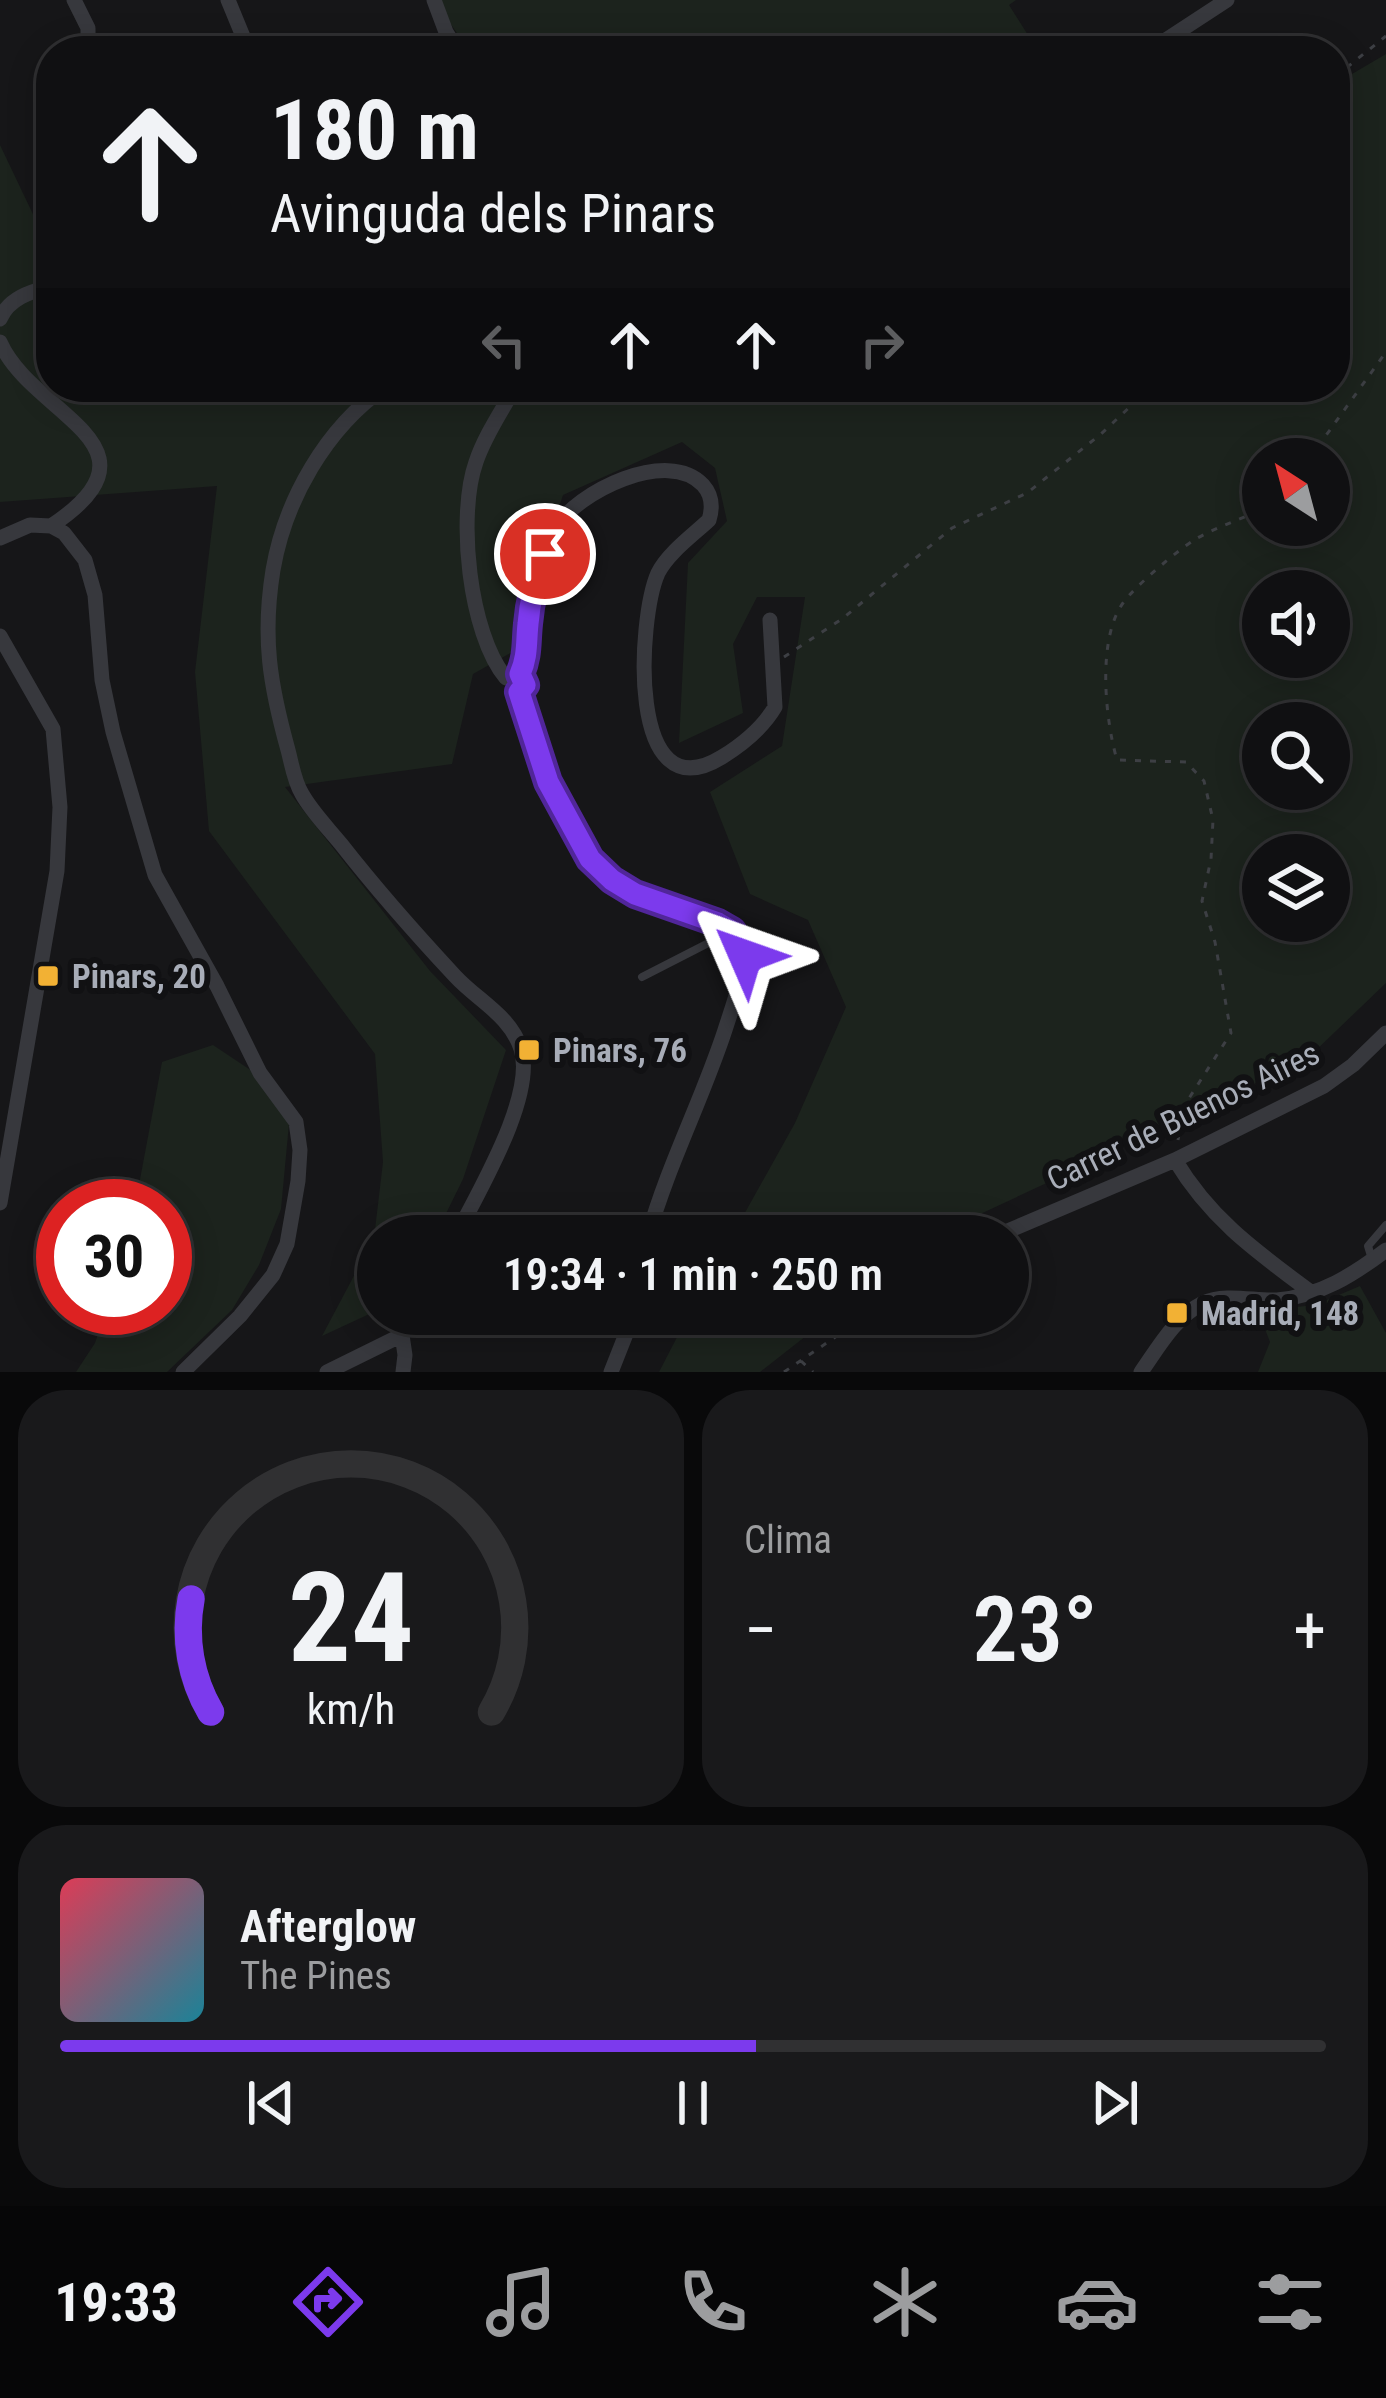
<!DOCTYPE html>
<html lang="es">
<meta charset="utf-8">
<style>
:root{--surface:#101012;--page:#19191b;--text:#f1f3f6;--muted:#9c9d9f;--line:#303032;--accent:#7c3aed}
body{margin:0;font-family:"Roboto Condensed",sans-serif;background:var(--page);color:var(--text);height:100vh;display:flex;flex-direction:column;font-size:45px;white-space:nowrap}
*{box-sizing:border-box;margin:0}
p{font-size:39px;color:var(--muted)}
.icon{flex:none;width:66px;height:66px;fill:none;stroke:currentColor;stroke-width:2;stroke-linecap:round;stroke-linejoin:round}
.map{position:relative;height:1372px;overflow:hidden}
.details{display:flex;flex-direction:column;gap:18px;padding:18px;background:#09090a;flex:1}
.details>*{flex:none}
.banner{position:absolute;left:36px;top:36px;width:1314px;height:366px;border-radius:48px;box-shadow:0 6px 30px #0003,0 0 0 3px var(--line);background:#101012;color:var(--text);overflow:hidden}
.needle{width:78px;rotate:324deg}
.controls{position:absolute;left:1242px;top:438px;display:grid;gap:24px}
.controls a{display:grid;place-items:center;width:108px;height:108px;border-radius:50%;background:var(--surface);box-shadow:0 6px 30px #0003,0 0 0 3px var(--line);font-size:60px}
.speed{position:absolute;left:36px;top:1179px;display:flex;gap:24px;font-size:60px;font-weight:700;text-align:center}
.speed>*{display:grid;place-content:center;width:156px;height:156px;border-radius:50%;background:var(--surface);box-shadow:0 6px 30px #0003,0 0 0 3px var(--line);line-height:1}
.speed .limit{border:18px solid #d22;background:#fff;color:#111}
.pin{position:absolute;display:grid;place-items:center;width:102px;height:102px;color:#fff;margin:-51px;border:6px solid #fff;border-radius:50%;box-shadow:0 3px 12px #0007}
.me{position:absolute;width:132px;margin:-66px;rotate:313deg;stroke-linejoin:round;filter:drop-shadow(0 0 9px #0008)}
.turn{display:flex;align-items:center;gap:42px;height:252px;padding:0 36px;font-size:54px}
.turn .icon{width:156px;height:156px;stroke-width:2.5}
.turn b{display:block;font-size:84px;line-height:102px}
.lanes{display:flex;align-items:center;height:114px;padding:0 36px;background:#0003;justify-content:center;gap:60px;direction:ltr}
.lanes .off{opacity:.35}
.big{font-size:90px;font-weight:600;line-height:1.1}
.details .widget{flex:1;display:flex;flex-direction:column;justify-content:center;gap:18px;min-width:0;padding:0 42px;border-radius:48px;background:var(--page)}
.details .dial{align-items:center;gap:0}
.dial svg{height:312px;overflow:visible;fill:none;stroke:var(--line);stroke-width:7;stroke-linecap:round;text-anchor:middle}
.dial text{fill:var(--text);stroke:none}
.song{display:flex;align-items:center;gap:36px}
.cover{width:144px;height:144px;border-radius:18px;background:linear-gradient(135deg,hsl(350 70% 55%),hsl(190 70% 35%))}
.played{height:12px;border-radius:6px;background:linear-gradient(90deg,var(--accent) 55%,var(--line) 55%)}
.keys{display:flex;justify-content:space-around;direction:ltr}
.heat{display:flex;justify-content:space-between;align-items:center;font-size:66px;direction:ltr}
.details .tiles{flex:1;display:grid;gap:18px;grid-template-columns:1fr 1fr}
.widget:last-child{grid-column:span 2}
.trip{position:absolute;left:357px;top:1215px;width:672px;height:120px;border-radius:60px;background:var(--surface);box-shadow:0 6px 30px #0003,0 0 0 3px var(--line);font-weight:600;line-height:120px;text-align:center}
.tabs{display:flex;height:192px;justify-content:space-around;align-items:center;background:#060607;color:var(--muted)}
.tabs .icon{width:84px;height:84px}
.tabs .active{color:var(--accent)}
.tabs b{font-size:54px;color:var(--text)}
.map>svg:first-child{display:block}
</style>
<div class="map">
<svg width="1386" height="1372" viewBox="0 0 1386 1372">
<rect width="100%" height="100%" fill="#161618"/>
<path fill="#1c231d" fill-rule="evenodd" d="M440 0H1016L1009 5 1038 51H469L446 17Z
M1386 54V983L1312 1054 1199 1112 933 1236H732L795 1123 846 1007 808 920 750 894 710 792 782 746 805 597H757L733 644 743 713 679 743 688 563 727 521 715 468 682 442 563 495 512 652 473 674 452 764 285 787 430 971 506 1050 463 1179 435 1236H378V1310L322 1336 374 1238 383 1162 375 1054 209 831 195 672 217 486 0 502V145L51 252V387H1335V84ZM1263 459H1329V525H1263ZM1263 591H1329V657H1263ZM1263 723H1329V789H1263ZM1263 855H1329V921H1263Z
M213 1045 252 1071 289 1124 281 1209 259 1265 232 1310 167 1372H76L95 1343 107 1308H165V1206H135L162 1062Z
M1360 1286 1386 1333V1372H1258L1270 1342 1258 1311 1315 1305Z
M689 1314H834L760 1372H659Z"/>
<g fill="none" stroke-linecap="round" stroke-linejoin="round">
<path stroke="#3d3f44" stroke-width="3" stroke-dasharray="6 9" stroke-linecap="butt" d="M1335 77 1386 36
M1309 459 1386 352
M784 657 842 619 952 528 1027 493 1101 434 1151 387
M1178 1140 1184 1106 1231 1033 1215 942 1202 901 1211 859 1213 820 1204 781 1186 762 1117 760C1105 719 1097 639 1123 603 1135 586 1177 551 1194 540 1216 527 1241 520 1263 508
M952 1236 965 1226 984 1222 990 1226
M801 1361 813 1372
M784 1372 869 1314"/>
<path stroke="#37383d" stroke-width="8" d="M642 977 726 934
M1372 1259 1368 1246 1386 1225"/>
<path stroke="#37383d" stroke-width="15" d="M74 0 88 28V51
M228 0 249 51
M434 0 446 32 458 51
M1149 51 1227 0
M0 319C9 298 30 292 51 286
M0 342C32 416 173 445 51 526
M385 387C326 428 285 500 273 570 262 638 270 685 288 750 292 765 294 781 302 794 312 812 328 828 341 844 377 890 415 933 455 976 478 1001 510 1015 521 1049 536 1096 478 1192 456 1236
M0 538 30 525 51 526 64 533 85 560 95 595 102 680 113 732 155 875 217 986 260 1073 296 1122 300 1150 298 1181 287 1244 273 1275 240 1316 183 1372
M0 636 53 729 60 807 57 871 0 1203
M520 674C529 655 526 638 528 619 532 588 540 555 555 529 576 492 668 447 703 485 712 495 713 507 709 520 693 535 668 553 658 573 638 618 626 816 722 757 743 744 762 729 775 707L770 620
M506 678C469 634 457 515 476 462 485 435 502 411 515 387
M519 692C528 715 532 739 540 762 554 802 578 852 610 879 640 904 748 915 744 959 742 982 732 1008 725 1030 702 1100 668 1165 648 1236
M1175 1160C1211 1220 1257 1252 1312 1293
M996 1236 1175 1160 1324 1086 1353 1065 1386 1033
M402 1335 405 1355 403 1372
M327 1372 402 1335 416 1314
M611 1372 626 1334 630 1314
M1141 1372C1158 1348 1175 1317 1203 1303 1225 1293 1254 1301 1277 1300 1320 1296 1353 1275 1386 1250"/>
</g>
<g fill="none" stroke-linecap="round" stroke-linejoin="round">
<defs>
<path id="route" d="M545 554C536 577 530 599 528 624 526 642 528 656 520 674L525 685 519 692 548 782 590 859 612 880 635 894 718 923 732 931 742 946 745 956"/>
</defs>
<use href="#route" stroke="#51269a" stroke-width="30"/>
<use href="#route" stroke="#7c3aed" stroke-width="21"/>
</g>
<g fill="#f2b134" stroke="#111113" stroke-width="4.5">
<rect x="36" y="964" width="24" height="24" rx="6"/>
<rect x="517" y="1038" width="24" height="24" rx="6"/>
<rect x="1165" y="1301" width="24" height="24" rx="6"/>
</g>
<g text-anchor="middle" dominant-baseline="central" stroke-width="12" stroke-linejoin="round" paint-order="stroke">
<g font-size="33" font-weight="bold" fill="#a8adb8" stroke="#111113" text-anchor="start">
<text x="72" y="976">Pinars, 20</text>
<text x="553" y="1050">Pinars, 76</text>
<text x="1201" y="1313">Madrid, 148</text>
</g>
<g font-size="33" fill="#a8adb8" stroke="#111113">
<text transform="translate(1183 1116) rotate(-26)">Carrer de Buenos Aires</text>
</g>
</g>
</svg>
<div class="controls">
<a><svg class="needle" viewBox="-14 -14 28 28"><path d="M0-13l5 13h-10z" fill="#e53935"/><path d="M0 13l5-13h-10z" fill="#9c9d9f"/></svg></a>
<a><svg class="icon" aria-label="sound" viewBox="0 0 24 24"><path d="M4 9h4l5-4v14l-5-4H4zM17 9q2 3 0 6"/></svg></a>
<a><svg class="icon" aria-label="search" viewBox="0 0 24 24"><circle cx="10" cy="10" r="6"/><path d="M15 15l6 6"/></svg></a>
<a><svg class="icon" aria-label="layers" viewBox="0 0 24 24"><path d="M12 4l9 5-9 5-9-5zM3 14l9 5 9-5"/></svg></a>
</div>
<div class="speed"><div class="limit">30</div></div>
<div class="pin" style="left:545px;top:554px;background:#d93025"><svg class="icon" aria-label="arrive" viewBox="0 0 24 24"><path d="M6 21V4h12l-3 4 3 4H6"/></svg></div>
<svg class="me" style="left:745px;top:956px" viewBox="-20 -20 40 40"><path d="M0-17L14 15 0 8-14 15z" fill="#7c3aed" stroke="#fff" stroke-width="4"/></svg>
<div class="trip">19:34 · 1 min · 250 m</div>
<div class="banner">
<div class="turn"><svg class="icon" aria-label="ahead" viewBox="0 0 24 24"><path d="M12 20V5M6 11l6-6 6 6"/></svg><div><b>180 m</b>Avinguda dels Pinars</div></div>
<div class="lanes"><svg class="icon off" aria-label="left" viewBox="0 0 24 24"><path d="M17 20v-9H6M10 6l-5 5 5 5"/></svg><svg class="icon" aria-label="ahead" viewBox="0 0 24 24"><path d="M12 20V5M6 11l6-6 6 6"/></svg><svg class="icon" aria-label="ahead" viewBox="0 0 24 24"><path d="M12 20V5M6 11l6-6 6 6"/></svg><svg class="icon off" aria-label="right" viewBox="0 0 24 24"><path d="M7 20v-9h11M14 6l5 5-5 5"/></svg></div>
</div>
</div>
<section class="details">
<div class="tiles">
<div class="widget dial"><svg viewBox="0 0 100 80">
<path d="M14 69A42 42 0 1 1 86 69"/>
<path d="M14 69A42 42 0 0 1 9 40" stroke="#7c3aed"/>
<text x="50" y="56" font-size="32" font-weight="700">24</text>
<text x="50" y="72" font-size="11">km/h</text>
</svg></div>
<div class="widget"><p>Clima</p>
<div class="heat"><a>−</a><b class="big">23°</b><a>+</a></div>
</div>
<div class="widget">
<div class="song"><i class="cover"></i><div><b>Afterglow</b><p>The Pines</p></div></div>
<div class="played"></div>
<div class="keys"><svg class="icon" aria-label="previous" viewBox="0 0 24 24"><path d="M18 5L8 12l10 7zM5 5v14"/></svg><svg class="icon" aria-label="pause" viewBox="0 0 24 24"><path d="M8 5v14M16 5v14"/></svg><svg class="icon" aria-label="next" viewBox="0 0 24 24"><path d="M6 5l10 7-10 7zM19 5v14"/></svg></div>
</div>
</div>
</section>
<nav class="tabs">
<b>19:33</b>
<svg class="icon active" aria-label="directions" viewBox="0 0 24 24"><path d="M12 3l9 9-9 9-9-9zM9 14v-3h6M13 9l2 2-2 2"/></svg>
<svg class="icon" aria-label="music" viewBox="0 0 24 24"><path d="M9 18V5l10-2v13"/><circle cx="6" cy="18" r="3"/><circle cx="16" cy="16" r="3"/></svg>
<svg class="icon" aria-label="phone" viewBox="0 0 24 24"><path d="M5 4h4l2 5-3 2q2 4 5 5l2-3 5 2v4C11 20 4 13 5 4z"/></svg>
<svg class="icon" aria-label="climate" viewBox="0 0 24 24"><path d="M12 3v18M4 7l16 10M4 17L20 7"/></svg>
<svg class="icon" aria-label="car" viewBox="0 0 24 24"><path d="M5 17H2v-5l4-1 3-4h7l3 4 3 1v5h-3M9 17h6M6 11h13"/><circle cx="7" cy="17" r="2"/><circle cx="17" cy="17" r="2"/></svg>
<svg class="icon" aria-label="filters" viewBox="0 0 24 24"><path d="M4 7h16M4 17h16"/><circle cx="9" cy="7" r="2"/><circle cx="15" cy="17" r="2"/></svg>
</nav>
